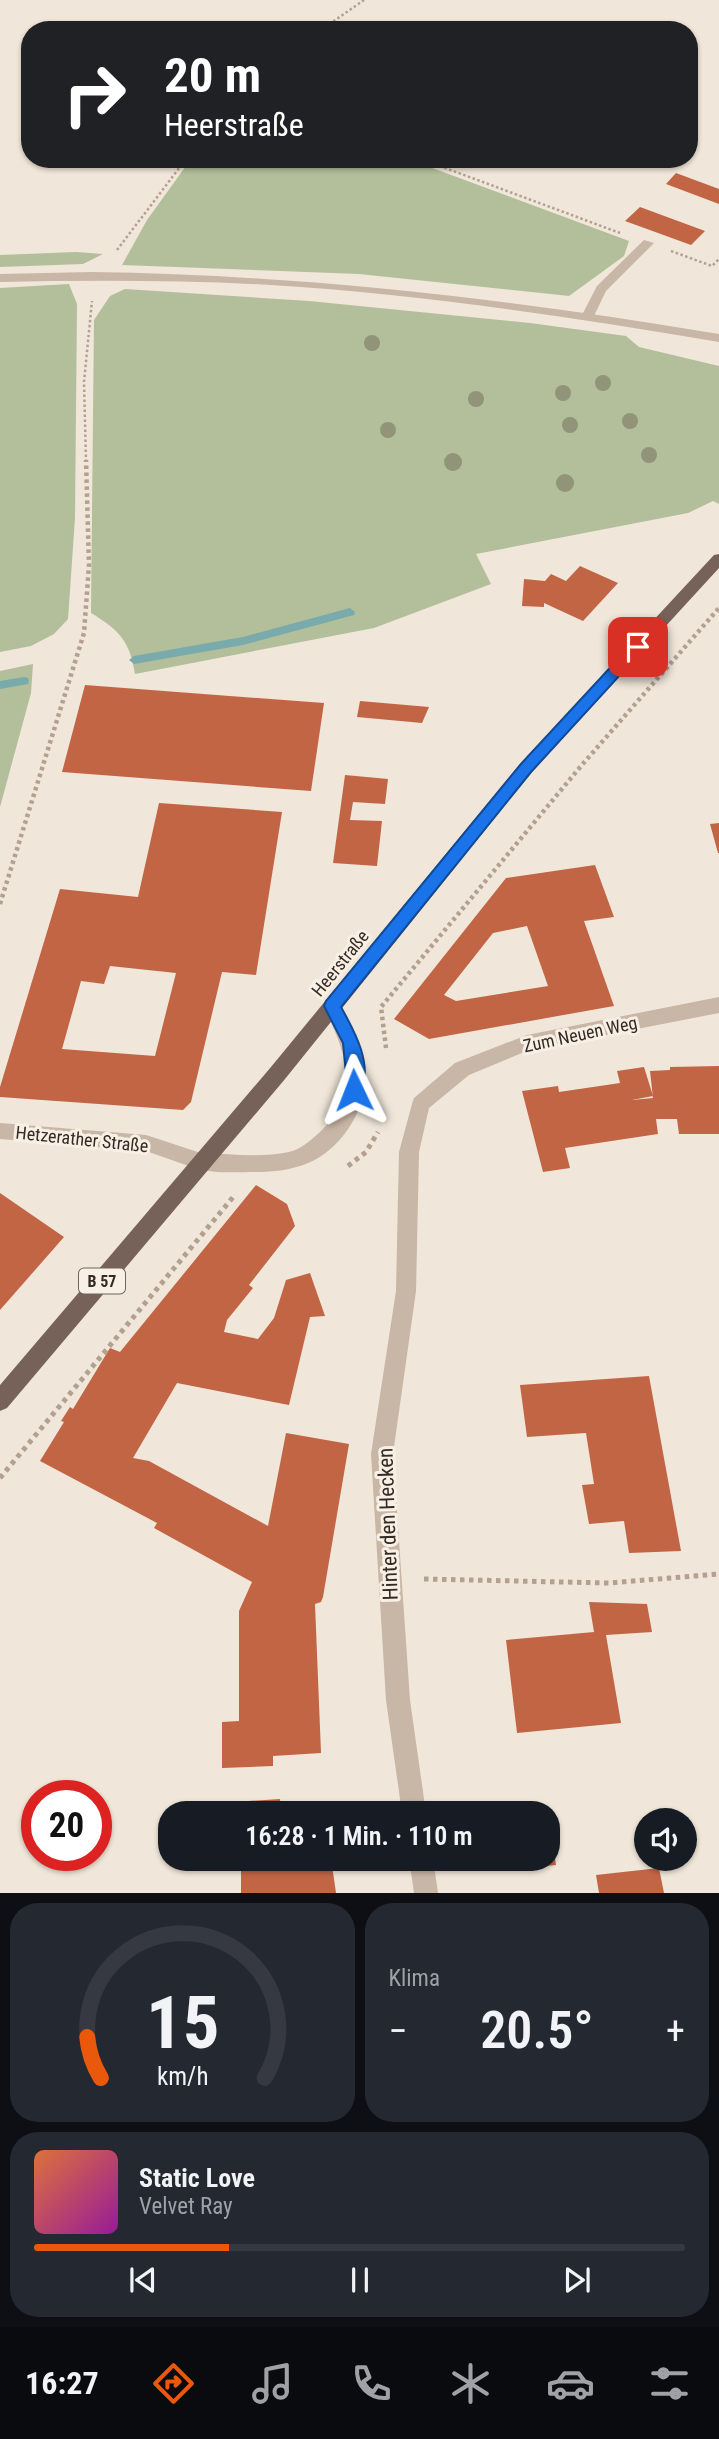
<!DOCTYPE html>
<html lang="de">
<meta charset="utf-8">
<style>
:root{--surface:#171b24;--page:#242831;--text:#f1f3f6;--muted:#9ea1a6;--line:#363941;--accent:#ea580c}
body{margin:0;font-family:"Roboto Condensed",sans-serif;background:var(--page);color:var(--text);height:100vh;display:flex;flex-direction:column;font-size:26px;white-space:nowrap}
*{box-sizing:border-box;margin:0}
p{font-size:23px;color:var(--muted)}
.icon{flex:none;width:38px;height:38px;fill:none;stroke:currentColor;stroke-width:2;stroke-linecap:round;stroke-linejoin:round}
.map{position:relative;height:1893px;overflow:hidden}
.side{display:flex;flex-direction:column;gap:10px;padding:10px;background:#0d0f14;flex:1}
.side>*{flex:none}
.top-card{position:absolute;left:21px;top:21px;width:677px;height:147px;border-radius:28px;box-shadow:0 2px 5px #0004;background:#202124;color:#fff;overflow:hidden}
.fabs{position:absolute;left:634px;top:1808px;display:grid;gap:14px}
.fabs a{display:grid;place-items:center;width:63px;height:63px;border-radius:50%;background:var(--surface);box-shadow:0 2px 5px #0004;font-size:35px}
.speed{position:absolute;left:21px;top:1780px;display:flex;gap:14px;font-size:35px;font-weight:700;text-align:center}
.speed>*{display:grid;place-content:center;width:91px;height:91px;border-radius:50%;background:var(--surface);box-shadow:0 2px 5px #0004;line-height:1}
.speed .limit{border:10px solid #d22;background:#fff;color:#111}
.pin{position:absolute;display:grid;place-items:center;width:60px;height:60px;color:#fff;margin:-30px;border-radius:14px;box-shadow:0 4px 10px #0006}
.me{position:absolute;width:77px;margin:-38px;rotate:358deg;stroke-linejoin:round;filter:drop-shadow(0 0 5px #0008)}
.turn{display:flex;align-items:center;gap:24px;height:147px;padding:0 28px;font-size:32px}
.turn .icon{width:91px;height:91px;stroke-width:2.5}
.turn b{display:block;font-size:49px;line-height:60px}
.big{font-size:52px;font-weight:600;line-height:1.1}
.side .widget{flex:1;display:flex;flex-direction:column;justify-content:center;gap:10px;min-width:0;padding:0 24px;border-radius:28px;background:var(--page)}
.side .dial{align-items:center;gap:0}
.dial svg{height:182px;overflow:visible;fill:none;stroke:var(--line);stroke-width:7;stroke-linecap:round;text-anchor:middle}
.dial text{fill:var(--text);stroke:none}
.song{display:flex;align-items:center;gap:21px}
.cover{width:84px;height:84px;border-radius:10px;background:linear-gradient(135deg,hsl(20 70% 55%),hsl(300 70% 35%))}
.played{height:7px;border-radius:4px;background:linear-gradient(90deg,var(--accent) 30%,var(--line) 30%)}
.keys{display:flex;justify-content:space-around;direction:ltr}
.heat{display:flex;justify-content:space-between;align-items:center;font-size:38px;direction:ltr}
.side .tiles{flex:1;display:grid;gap:10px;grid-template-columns:1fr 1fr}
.widget:last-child{grid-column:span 2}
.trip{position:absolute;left:158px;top:1801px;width:402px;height:70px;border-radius:28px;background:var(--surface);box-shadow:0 2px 5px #0004;font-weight:600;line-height:70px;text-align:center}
.tabs{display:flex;height:112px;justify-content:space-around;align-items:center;background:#090b0e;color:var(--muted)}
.tabs .icon{width:49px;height:49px}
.tabs .active{color:var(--accent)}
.tabs b{font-size:32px;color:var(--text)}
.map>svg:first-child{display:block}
</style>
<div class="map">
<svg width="719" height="1893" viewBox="0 0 719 1893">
<rect width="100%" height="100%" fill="#f0e6d9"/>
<path fill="#b2bf9a" d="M191 159H408L629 241 624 256 569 296 359 274 122 265 147 220Z
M76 252 103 254 83 264 0 267V255Z
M69 284 77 304 75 518 68 619 54 634 31 646 0 652V288Z
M125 289 309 301 530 323 626 336 639 347 719 366V504L713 501 688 513 476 554 491 584 374 628 135 674C130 641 119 630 91 613L94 320 110 296Z
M33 664 31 693 0 807V671Z"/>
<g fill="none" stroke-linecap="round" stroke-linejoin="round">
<path fill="#79aaac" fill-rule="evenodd" d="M350 608 355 612 354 615 243 645 134 664 129 660 134 656 243 637Z
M24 677 28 678 29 681 28 684 0 689V681Z"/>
</g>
<path fill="#c26545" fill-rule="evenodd" d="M676 173 719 189V204L666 184Z
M640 207 705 231 691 245 625 221Z
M580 566 618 583 583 621 544 603V607L522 606 524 579 545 581 551 574 566 581Z
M85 685 324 703 311 791 62 772Z
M360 701 429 707 422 723 357 717Z
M345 775 388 779 385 804 353 802 350 820 382 821 377 866 333 863Z
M159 803 282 812 256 975 222 972 191 1102 183 1110 0 1097V1087L60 889 138 897ZM110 966 176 973 155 1056 62 1049 81 981 104 984Z
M719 823V853H718L710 824Z
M595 865 614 917 584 921 614 1006 429 1039 394 1019 506 878ZM527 926 548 986 456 1001 444 995 493 933Z
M719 1066V1134H679L677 1119H656L658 1134 565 1148 570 1168 543 1172 522 1091 558 1086 559 1092 620 1083 617 1071 644 1067 653 1096 632 1100 653 1098 650 1071 670 1070V1067Z
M256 1185 287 1204 295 1226 249 1285 253 1288 227 1320 224 1332 258 1339 274 1318 286 1280 310 1273 325 1316 310 1317 289 1405 177 1383 133 1458 149 1461 268 1526 286 1433 349 1444 323 1597 321 1602 315 1604 321 1753 273 1756V1766L222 1768V1722L239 1721V1611L252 1582 154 1528 157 1523 40 1461 64 1422 61 1421 70 1407 73 1409 110 1348 120 1352Z
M0 1193 64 1237 0 1310Z
M649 1376 681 1551 629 1553 624 1521 589 1524 582 1485 594 1484 586 1433 527 1437 520 1385Z
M589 1602 647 1604 652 1632 606 1635 621 1723 517 1733 506 1640 594 1632Z
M280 1799 281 1813H200V1804Z
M552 1837 556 1865 508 1870 506 1858H548V1838Z
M241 1858H331L336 1893H241Z
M659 1868 664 1893H599L596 1875Z"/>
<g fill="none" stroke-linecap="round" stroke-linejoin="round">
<path stroke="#b4a090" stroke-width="2.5" stroke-dasharray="2.5 2.5" stroke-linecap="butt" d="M321 30 364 0
M421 159 620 233
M117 250 186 159
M671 251 712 266 719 259
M86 462 84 382 92 301"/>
<path stroke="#b4a090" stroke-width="4.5" stroke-dasharray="3.5 3.5" stroke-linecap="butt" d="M0 904 84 633 89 565 86 460
M386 1048 381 1007 581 766 719 608"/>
<path stroke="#b4a090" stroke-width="5" stroke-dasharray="4.5 4.5" stroke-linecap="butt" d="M348 1166 366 1152 378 1132
M0 1478 234 1196
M424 1579 609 1583 719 1574"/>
<path fill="#c8b6a6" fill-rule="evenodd" d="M644 240 654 243 606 291 593 318H583L582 315 597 286Z
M332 998 338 1001C350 1024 364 1049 365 1077 366 1111 340 1150 308 1163 292 1170 273 1172 255 1172 237 1172 213 1174 196 1168L193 1162 196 1156 203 1153C231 1154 261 1158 289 1152 301 1149 310 1141 320 1132 362 1092 346 1052 323 1006L326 1001Z"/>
<path fill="#c8b6a6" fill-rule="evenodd" d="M719 997V1013L529 1050 469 1075 429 1108 419 1152 416 1291 393 1454 410 1700 426 1813H402L386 1700 371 1454 396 1291 399 1152 412 1104 414 1098 455 1063 527 1035Z
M0 1123 146 1135 210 1156 213 1162 210 1168 203 1171 146 1151 0 1139Z
M409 1858H433L438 1893H414Z"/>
<path fill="#c8b6a6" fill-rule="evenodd" d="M92 272C303 275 510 299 719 334V342C571 317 421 294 271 285 181 280 90 280 0 282V274Z"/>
<path fill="#766258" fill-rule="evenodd" d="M719 554V568L532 772 285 1079 7 1408 0 1411V1385L271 1067 520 764 714 555Z"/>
</g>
<g fill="#919479">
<circle cx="372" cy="343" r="8"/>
<circle cx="603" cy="383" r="8"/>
<circle cx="563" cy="393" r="8"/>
<circle cx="476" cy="399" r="8"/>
<circle cx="630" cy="421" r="8"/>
<circle cx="570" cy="425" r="8"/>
<circle cx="388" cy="430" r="8"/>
<circle cx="649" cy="455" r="8"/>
<circle cx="453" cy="462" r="9"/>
<circle cx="565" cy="483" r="9"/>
</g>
<path fill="#1a73e8" stroke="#114b97" stroke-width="2" d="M638 642 645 647 643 650 531 772 341 1007C355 1032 374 1066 360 1095H348L343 1043 324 1006 326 1001 521 764 633 643Z"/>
<g text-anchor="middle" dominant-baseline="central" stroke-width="6" stroke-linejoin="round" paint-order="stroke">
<rect fill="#f8f0e5" stroke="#6f665f" stroke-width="2" x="79" y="1268.5" width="46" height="25" rx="5"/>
<g font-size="16" font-weight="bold" fill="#342b26">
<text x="102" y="1281">B 57</text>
</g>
<g font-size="18" fill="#342b26" stroke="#f8f0e5">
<text transform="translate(340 963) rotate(-51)">Heerstraße</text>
<text transform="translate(580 1034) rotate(-12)">Zum Neuen Weg</text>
<text transform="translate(82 1139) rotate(6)">Hetzerather Straße</text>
</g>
<g font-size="21" fill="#342b26" stroke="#f8f0e5">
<text transform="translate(388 1524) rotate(-92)">Hinter den Hecken</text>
</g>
</g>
</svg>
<div class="fabs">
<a><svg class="icon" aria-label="sound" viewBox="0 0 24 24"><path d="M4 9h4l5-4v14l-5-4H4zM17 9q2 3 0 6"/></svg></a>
</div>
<div class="speed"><div class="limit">20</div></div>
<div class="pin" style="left:638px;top:647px;background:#d93025"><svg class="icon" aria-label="arrive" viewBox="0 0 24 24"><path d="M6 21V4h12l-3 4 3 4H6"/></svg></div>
<svg class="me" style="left:354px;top:1090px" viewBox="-20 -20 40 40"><path d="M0-17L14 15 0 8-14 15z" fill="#1a73e8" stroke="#fff" stroke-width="4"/></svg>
<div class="trip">16:28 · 1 Min. · 110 m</div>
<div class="top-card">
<div class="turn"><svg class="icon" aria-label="right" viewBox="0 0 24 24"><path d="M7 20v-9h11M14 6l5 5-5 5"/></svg><div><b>20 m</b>Heerstraße</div></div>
</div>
</div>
<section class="side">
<div class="tiles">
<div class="widget dial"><svg viewBox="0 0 100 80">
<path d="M14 69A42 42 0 1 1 86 69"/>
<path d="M14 69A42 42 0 0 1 8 51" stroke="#ea580c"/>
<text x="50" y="56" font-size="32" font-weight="700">15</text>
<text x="50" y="72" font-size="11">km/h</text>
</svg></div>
<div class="widget"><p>Klima</p>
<div class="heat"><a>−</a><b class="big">20.5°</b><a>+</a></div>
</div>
<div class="widget">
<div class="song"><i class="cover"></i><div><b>Static Love</b><p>Velvet Ray</p></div></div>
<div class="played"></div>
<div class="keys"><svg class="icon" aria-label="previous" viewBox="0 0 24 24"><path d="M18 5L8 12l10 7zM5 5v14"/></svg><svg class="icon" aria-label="pause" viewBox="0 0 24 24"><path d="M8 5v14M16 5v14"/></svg><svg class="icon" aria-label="next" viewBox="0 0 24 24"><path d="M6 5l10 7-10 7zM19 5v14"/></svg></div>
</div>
</div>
</section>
<nav class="tabs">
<b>16:27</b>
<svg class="icon active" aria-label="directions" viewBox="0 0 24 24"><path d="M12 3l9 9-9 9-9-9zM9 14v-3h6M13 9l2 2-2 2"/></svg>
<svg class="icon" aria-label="music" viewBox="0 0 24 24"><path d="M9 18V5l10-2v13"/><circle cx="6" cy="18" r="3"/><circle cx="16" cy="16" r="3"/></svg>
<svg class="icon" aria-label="phone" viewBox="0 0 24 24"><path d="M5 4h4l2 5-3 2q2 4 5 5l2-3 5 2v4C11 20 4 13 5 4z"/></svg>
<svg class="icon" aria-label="climate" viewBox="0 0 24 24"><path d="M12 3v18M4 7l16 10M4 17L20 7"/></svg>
<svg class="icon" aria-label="car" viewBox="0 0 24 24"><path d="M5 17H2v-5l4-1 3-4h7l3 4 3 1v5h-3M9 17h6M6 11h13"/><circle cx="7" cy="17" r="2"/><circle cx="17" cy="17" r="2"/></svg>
<svg class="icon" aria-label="filters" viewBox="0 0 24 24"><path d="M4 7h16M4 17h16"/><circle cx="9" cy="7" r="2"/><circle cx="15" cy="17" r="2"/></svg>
</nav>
